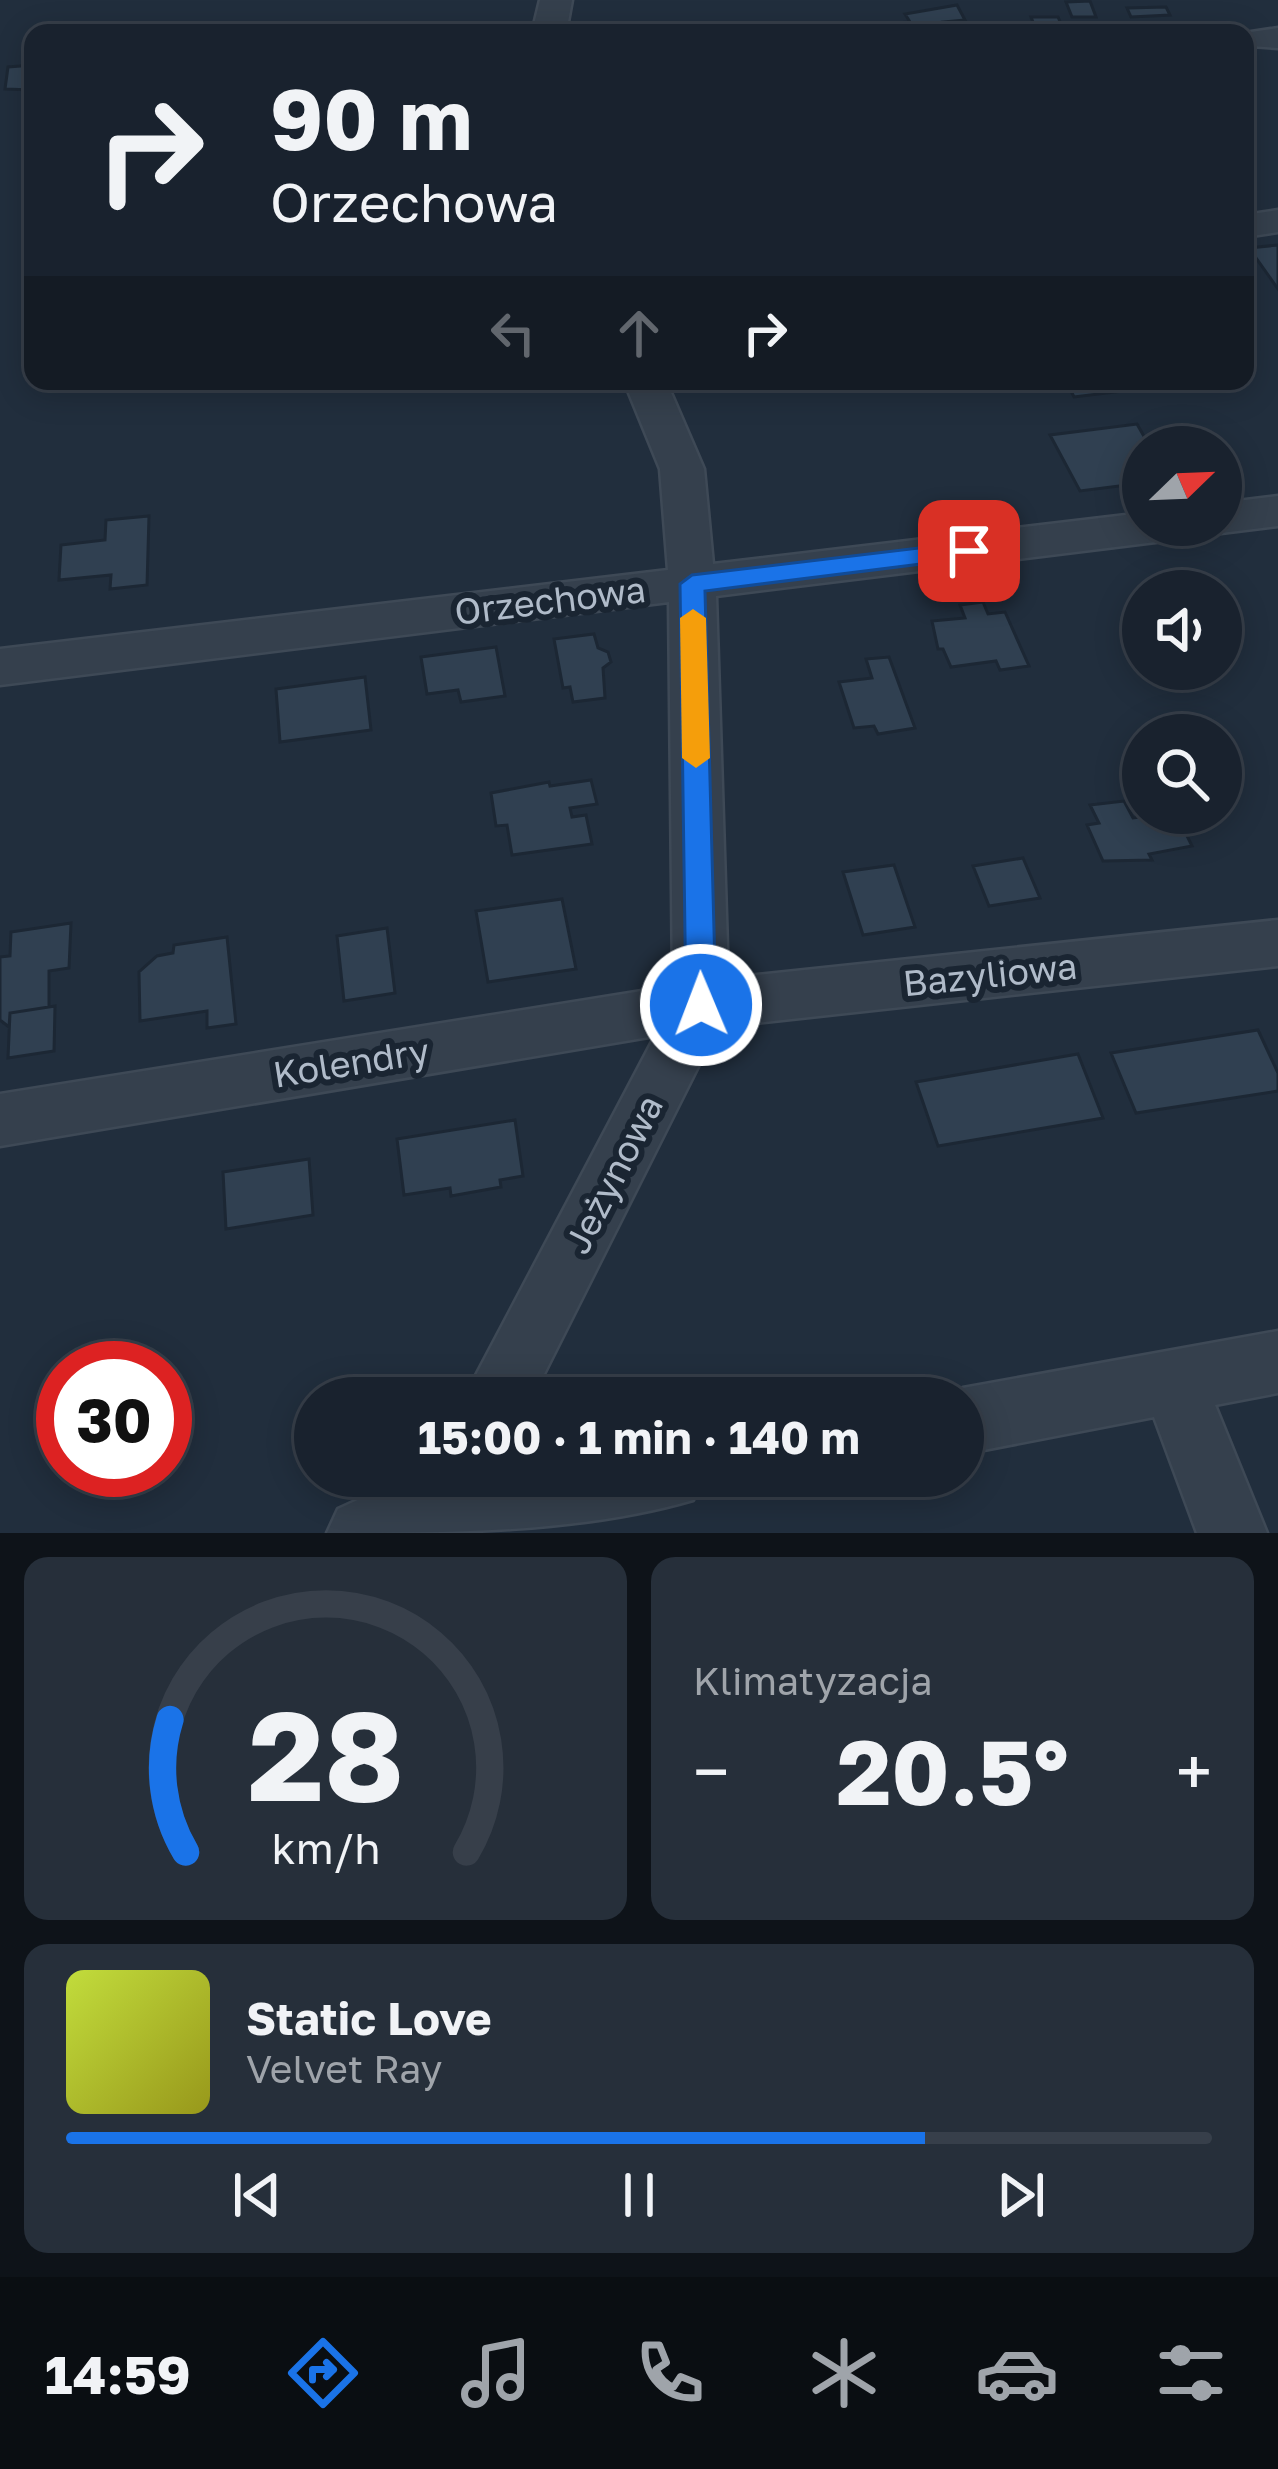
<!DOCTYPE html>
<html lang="pl">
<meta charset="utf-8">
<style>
:root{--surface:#19222e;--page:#262f3a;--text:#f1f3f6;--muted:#9fa4aa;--line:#373f4a;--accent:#1a73e8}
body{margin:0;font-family:"Golos Text",sans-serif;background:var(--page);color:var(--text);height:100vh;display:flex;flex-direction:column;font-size:45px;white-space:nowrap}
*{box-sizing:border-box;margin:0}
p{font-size:39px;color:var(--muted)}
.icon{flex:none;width:66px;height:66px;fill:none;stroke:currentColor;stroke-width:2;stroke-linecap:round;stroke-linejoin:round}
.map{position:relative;height:1533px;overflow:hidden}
.sheet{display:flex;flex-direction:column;gap:24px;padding:24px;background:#0e1319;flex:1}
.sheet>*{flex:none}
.hud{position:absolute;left:24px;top:24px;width:1230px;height:366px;border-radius:24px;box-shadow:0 6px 30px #0003,0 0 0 3px var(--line);background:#19222e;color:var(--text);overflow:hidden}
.needle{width:78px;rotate:67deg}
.controls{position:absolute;left:1122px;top:426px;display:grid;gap:24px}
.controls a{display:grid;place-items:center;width:120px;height:120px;border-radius:50%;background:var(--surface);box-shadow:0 6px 30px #0003,0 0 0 3px var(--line);font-size:60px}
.speed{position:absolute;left:36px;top:1341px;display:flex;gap:24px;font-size:60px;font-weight:700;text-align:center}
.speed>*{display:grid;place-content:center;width:156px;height:156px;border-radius:50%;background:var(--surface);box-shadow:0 6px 30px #0003,0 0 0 3px var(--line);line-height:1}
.speed .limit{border:18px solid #d22;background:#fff;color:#111}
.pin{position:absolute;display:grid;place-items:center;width:102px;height:102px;color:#fff;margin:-51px;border-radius:24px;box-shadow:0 6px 18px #0006}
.me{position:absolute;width:132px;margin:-66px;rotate:359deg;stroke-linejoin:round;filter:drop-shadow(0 0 9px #0008)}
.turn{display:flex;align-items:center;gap:42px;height:252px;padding:0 48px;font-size:54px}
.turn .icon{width:156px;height:156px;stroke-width:2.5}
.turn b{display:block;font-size:84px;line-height:102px}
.lanes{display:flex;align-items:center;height:114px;padding:0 48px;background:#0003;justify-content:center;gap:60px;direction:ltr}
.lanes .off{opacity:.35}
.big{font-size:90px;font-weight:700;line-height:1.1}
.sheet .tile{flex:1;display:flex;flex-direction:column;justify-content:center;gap:18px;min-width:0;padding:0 42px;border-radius:24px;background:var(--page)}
.sheet .dial{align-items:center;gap:0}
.dial svg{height:312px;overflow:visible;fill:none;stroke:var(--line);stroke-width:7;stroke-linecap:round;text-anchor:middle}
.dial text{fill:var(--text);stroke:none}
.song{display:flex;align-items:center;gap:36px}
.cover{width:144px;height:144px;border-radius:18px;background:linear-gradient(135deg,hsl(70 70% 55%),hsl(60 70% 35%))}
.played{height:12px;border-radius:6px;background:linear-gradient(90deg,var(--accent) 75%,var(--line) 75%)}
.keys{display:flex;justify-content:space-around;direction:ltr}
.heat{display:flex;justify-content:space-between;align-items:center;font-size:66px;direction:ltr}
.sheet .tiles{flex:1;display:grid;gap:24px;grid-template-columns:1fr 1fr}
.tile:last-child{grid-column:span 2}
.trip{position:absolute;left:294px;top:1377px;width:690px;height:120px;border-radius:60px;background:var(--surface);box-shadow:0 6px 30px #0003,0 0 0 3px var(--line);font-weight:700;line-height:120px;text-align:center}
.tabs{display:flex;height:192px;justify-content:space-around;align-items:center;background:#0a0e12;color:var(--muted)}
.tabs .icon{width:84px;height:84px}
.tabs .current{color:var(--accent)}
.tabs b{font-size:54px;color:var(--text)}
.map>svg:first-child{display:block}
</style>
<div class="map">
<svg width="1278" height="1533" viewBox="0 0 1278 1533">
<rect width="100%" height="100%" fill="#212e3d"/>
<path fill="#304051" stroke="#1c2734" stroke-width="3" d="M1090 1 1096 17H1072L1066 2Z
M957 5 965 20 943 22 947 31 899 33 894 23 910 22 905 14Z
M1166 7 1170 15 1131 17 1127 8Z
M1031 17H1058L1065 33H1037Z
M1123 24H1160L1164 33H1127Z
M843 25 859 26 862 33H803L801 28Z
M33 65V90L5 89 8 67Z
M1278 245V289L1249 248Z
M1066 381H1125L1131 390 1074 397Z
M1137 424 1150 447H1143V483L1080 491 1050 435Z
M149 516 147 585 110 589 111 575 59 580 61 545 105 540 106 520Z
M983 602 988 614 1005 612 1029 666 1000 670 996 661 951 667 943 649H938L932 621 965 618 960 605Z
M594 634 598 648 608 652 611 662 603 668 605 698 573 702 570 687 563 688 554 639Z
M496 647 505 696 461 702 458 690 427 694 421 657Z
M889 657 915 728 878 734 874 726 854 728 839 682 872 678 866 659Z
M365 677 371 730 280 742 276 689Z
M591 780 597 804 570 808 572 817 586 815 592 844 512 855 507 825 496 826 491 793 549 782 550 786Z
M1124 801 1133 818 1176 813 1192 846 1149 854 1152 860 1103 861 1087 825 1099 823 1090 805Z
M1023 858 1040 898 989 906 973 866Z
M894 865 915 927 863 935 843 872Z
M562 899 576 969 488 982 476 911Z
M71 923 69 968 49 971V1007L10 1013 9 1027 0 1020V957L10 956 11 932Z
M387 928 395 993 344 1001 337 936Z
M227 937 236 1024 207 1028V1011L140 1021 139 972 157 956 173 953 174 945Z
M55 1006 54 1051 8 1058 10 1013Z
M1258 1030 1278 1073V1091L1136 1113 1111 1053Z
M1078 1054 1103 1118 938 1146 916 1082Z
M515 1120 523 1176 500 1180 501 1187 451 1196 450 1188 404 1195 397 1139Z
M309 1159 313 1215 226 1229 223 1172Z"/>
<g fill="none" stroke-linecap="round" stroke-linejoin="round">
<defs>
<path id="minor" d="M540 0H572L566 33H532Z
M1278 28V48L1251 46 1246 39 1251 32Z
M1278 210V232L1245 237V215Z
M624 381H666L704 469 713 564 1143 513V525H1195L1188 536 1172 540 716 596 728 978 1278 920V966L718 1027 532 1398H464L655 1036 0 1146V1094L673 986 669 602 0 685V649L668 570 660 469Z
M1278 496V526L1221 533 1203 525H1221V503Z
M1278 1331V1393L1215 1405 1267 1533H1197L1154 1417 963 1454V1398H940L963 1388Z
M485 1476H703L693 1500C580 1533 447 1533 327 1533L338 1509 362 1498Z"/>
</defs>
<use href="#minor" stroke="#3e4956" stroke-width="5"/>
<use href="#minor" fill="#35404d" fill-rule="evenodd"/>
</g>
<path fill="#1a73e8" stroke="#114b97" stroke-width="3" d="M969 542 981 551 977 557 705 591 716 1005 712 1014 701 1017 690 1014 686 1005 680 584 692 575Z"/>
<path fill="#f59e0b" d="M693 609 706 618 710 758 696 768 682 758 680 618Z"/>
<g text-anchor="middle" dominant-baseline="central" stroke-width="12" stroke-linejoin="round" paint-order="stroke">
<g font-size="36" fill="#b0bbc9" stroke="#1a2532">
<text transform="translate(550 600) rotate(-7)">Orzechowa</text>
<text transform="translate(990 974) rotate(-6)">Bazyliowa</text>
<text transform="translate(351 1062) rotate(-9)">Kolendry</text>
<text transform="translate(613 1174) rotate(-63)">Jeżynowa</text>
</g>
</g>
</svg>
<div class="controls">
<a><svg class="needle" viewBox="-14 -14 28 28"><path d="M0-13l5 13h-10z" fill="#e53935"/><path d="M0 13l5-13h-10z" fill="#9fa4aa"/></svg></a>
<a><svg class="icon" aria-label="sound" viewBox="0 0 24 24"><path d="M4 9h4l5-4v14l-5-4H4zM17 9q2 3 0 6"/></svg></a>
<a><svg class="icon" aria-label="search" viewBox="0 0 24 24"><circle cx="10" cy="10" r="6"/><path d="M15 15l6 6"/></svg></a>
</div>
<div class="speed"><div class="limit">30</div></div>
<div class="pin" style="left:969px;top:551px;background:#d93025"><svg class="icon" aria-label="arrive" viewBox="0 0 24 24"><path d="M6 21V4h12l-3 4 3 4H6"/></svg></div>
<svg class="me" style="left:701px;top:1005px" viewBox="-20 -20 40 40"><circle r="17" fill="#1a73e8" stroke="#fff" stroke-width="3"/><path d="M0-11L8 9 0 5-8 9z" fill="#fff"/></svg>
<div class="trip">15:00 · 1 min · 140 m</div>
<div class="hud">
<div class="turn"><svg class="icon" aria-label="right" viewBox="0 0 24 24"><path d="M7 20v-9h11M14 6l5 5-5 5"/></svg><div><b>90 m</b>Orzechowa</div></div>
<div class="lanes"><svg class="icon off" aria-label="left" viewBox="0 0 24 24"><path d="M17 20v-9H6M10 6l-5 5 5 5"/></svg><svg class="icon off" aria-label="ahead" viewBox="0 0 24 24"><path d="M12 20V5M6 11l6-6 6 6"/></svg><svg class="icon" aria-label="right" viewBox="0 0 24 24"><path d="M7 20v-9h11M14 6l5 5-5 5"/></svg></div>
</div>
</div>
<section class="sheet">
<div class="tiles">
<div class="tile dial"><svg viewBox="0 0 100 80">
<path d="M14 69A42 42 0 1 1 86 69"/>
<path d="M14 69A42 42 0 0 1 10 35" stroke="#1a73e8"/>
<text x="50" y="56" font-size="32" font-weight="700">28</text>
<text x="50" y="72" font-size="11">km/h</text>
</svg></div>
<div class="tile"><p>Klimatyzacja</p>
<div class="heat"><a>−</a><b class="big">20.5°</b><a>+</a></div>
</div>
<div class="tile">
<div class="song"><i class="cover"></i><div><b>Static Love</b><p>Velvet Ray</p></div></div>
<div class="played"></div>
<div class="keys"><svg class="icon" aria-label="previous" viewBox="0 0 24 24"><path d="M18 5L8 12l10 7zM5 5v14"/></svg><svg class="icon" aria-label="pause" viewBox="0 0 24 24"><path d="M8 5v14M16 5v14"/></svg><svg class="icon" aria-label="next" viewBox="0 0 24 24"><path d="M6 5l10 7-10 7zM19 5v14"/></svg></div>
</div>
</div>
</section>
<nav class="tabs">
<b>14:59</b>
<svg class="icon current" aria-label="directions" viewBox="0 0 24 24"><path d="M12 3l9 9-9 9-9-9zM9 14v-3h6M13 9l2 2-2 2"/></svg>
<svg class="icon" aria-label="music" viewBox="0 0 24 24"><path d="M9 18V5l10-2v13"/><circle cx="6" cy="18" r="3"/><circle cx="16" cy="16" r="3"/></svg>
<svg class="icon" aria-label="phone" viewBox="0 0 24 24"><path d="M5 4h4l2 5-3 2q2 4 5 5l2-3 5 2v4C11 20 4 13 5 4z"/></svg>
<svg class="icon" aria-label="climate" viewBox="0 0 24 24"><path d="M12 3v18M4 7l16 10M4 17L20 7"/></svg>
<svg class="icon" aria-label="car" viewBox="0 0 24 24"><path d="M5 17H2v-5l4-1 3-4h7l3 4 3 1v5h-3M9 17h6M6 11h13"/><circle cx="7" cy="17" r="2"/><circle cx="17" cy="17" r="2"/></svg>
<svg class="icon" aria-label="filters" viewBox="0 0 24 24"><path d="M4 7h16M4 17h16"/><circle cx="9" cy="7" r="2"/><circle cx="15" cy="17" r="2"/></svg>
</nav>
